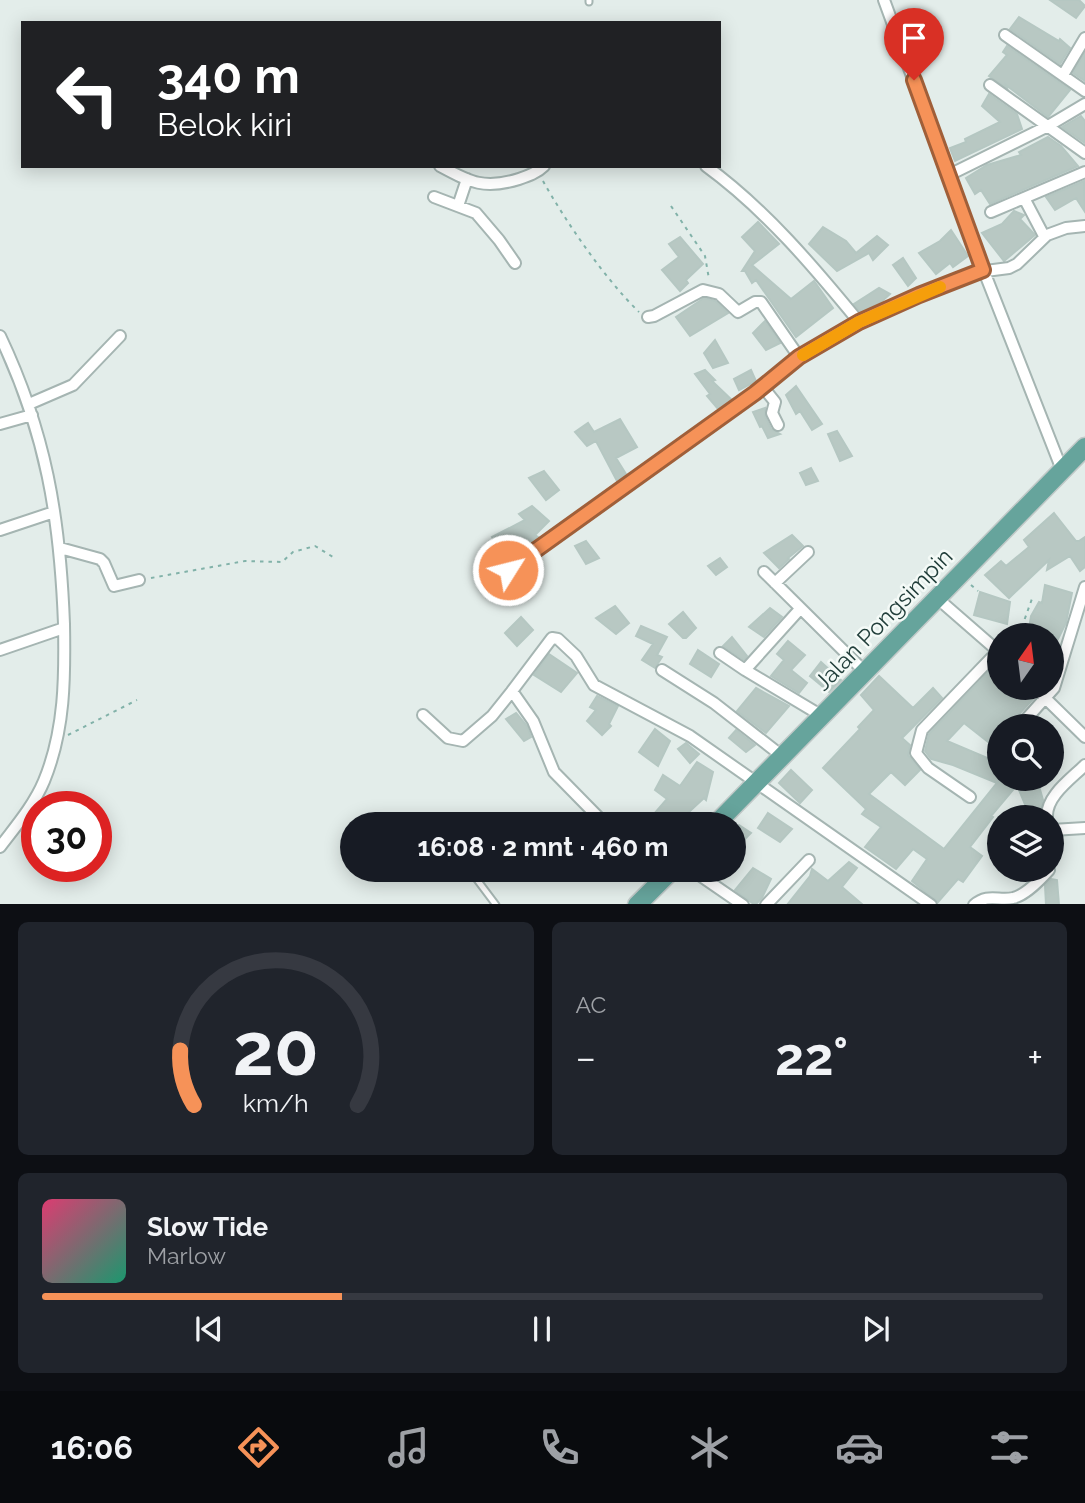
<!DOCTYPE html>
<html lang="id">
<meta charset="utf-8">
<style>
:root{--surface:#171b24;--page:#20242c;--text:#f1f3f6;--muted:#9ea1a6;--line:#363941;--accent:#f69258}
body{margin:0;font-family:Raleway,sans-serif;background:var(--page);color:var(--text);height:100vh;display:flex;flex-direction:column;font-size:26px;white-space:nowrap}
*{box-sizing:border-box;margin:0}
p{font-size:23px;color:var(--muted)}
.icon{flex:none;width:38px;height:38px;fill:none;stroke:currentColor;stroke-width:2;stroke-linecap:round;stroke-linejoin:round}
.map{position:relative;height:904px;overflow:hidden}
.sheet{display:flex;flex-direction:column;gap:18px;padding:18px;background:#0d0f14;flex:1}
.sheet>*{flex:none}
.top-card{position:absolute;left:21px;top:21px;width:700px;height:147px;border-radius:0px;box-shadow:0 4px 18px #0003;background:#202124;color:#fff;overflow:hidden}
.needle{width:46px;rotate:14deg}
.fabs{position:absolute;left:987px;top:623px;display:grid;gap:14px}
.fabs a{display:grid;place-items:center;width:77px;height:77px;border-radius:50%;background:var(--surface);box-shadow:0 4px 18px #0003;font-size:35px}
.speed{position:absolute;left:21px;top:791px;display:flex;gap:14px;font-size:35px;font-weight:700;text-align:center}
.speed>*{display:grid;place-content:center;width:91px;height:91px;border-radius:50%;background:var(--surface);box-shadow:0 4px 18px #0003;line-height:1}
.speed .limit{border:10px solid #d22;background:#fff;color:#111}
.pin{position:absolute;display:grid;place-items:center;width:60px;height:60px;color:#fff;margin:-72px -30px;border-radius:50% 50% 50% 0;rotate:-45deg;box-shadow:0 0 7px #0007}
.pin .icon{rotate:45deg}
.me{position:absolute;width:77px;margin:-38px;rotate:54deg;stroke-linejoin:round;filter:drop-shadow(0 0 5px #0008)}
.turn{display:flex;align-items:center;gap:24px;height:147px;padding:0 21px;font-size:32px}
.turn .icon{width:91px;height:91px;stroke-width:2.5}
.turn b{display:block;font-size:49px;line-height:60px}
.big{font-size:52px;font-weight:700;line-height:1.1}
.sheet .card{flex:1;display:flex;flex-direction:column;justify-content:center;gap:10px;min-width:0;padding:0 24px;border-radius:10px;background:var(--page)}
.sheet .dial{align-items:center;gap:0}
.dial svg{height:182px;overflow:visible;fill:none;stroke:var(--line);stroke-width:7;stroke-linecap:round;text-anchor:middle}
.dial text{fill:var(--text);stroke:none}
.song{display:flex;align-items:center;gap:21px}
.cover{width:84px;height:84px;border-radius:10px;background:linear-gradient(135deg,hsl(340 70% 55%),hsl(160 70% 35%))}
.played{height:7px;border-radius:4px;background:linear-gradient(90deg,var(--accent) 30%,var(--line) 30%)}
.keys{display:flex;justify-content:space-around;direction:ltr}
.heat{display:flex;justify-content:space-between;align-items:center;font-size:38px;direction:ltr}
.sheet .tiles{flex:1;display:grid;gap:18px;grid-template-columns:1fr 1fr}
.card:last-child{grid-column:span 2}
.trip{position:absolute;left:340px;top:812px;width:406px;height:70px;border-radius:35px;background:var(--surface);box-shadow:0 4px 18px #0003;font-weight:700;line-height:70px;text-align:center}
.dock{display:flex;height:112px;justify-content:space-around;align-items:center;background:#090b0e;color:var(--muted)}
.dock .icon{width:49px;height:49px}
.dock .on{color:var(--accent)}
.dock b{font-size:32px;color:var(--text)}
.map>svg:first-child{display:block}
</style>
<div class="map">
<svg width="1085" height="905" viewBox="0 0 1085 905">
<rect width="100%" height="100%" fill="#e3edea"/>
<path fill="#b8c8c3" stroke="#b5c7c2" stroke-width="2" d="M1050 0H1079L1085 6 1076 18Z
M1019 17 1059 41 1060 39 1070 48 1060 64 1010 29Z
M1007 46 1070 90 1048 117 1006 85 1007 88 989 76 1007 55 1003 52Z
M1085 53V81L1073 73Z
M989 94 1017 114 1022 129 955 161 950 148 966 142 965 139 1000 122 982 106Z
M1081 116 1085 121V143L1062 127Z
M1048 137 1061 146 1078 166 990 204 981 190 975 194 966 178 987 165 1021 155 1019 152Z
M1084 181 1085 212 1076 198 1055 210 1046 197Z
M1014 211 1024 215 1020 219 1035 235 1004 261 982 233 1002 224Z
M758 222 779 244 752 265 791 299 814 281 833 308 796 337 756 280 752 283 745 271H742L755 251 742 237Z
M823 227 846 241 856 253 877 236 888 245 873 260 869 253 837 271 809 244Z
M951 230 968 256 953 267 950 263 936 274 919 253 940 241Z
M680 237 703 264 686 280 688 283 680 291 662 270 679 257 669 244Z
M903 258 916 278 908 286 893 265Z
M879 288 890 294 879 304 861 312 854 304Z
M704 298 715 301 728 313 690 336 676 317Z
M765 321 780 343 766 350 753 333Z
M715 340 728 363 713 368 704 353Z
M705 370 715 380 712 381 732 400 718 409 707 396 710 394 695 374Z
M751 370 756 381 739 390 734 379Z
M796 386 822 424 812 430 800 411 796 414 786 395Z
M765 408V416L771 429 780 434 768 438 762 426 760 427 753 412Z
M620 419 637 447 616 458 626 474 617 481 596 441 587 446 575 432 588 423 594 432Z
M837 431 852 456 840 461 828 434Z
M811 468 818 481 806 485 800 473Z
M544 471 559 490 546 500 529 478Z
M532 506 549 521 535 535 538 537 506 561 492 537 525 520 519 514Z
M1054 513 1076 541H1079L1085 537V567L1080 571 1070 556 1047 570 1049 560 1009 598 985 575 1001 561 1006 566 1029 547 1024 540Z
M792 535 803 546 788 558 789 559 779 568 764 553Z
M586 541 599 558 586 564 575 546Z
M720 558 727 567 716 575 708 566Z
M1045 585 1072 593 1066 623 1058 639 1052 635H1028L1031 616 1039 602 1042 603Z
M980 592 1010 602 1007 624 974 615Z
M615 606 629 623 616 634 596 618Z
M770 608 782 617 764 637 749 627Z
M683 612 696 628 686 638H683L669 624Z
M521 617 533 630 517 646 505 633Z
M641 626 667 637 657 655 662 657 655 668 642 660 653 644 636 636Z
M732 637 747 656 744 660 723 646Z
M788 641 805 655 791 670 807 683 799 693 771 676 784 660 777 654Z
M698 650 719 664 711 677 690 664Z
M549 654 577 673 561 692 534 675Z
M999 661V688H1020L1033 699 1011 723 1009 721 1005 726H999V740L992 745 964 723 947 741 999 763V781L1001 779H1037L1043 800 1040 811 1029 814 1017 785 991 816 993 817 970 847 982 856 963 882 958 879 938 902 912 881 927 859 913 849 896 869 865 847 881 827 862 814 866 809 823 768 860 729 858 727 874 710 861 695 879 676 913 708 933 688 942 698 902 738 910 745 908 755 920 770 905 785 891 772 869 794 944 849 997 783 953 765 931 759 925 751 929 734Z
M821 662 841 680 829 692 810 676Z
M756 688 789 706 766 733 737 711Z
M597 696 618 706 609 724 611 726 602 735 587 721 596 710 590 707Z
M516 713 527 726 531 737 524 741 506 719Z
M655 729 670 741 658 766 639 752Z
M736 730 755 745 746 752 729 738Z
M686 743 699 754 690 763 678 749Z
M697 762 713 772 706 800 704 798 676 824H665L654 814 667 799 655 790 663 775 680 786Z
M791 770 812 790 800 803 779 783Z
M768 813 792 829 780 842 758 828Z
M739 825 751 833 739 845 733 839V832Z
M849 862 857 868 842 887 863 905H787L810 876 812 869 828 881Z
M753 868 771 879 762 898 755 905 735 890Z
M1051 879 1057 880 1059 905H1046L1045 885Z"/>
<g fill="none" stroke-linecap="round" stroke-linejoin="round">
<defs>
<path id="service" d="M589 2V0
M472 873 496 905"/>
<path id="minor" d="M884 0 978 256 1062 470
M1005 35 1085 91
M1063 75 1085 38
M990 85 1085 153
M440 166C470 182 484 190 519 179 528 176 537 173 544 166
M706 166C765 209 813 266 859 322
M949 175 1048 126 1085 104
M434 197 476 213 499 240 515 263
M1024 198 1044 236
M458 206 467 179
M991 212 1085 172
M648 317 654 316 703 290 719 294 738 312 755 302H761L799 357
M0 336C46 433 60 517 64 624 65 677 65 730 44 781 34 805 16 826 0 847
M763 387 775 402 772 413 778 425
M29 404 73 385 120 336
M0 424 32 415
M0 530 54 512
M60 548 100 559 104 563 114 586 139 580
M508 570 755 393 799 357 859 322 919 295 978 272 1009 268 1017 264 1047 235 1066 228 1085 226
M764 572 865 672
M775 583 808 552
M937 598 999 652
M0 650 64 628
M720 653 745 670 800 609
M662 670 714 703 782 756
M745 670 822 716
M1035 688 1085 737
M423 715 448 738 463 741 492 716 512 691
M1020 726 1054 688 1085 587
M995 753 999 748
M970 797 928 768 916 753 922 730 998 651
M1047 817C1046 796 1071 779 1085 765
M605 824 554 772 533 721 512 691 552 638 558 639 576 656 594 685 690 736 931 905
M1052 830 1085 828
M692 870 743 905
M766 905 809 860
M974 905C988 893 998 901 1013 898 1026 895 1040 880 1049 870"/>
<path id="primary" d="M716 824 1085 447
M637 905 672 870"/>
</defs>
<use href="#service" stroke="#a5b5b2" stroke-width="9"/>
<use href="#minor" stroke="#a5b5b2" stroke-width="14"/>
<use href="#primary" stroke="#c1c9c8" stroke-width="21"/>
<path stroke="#82b2a9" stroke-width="2" stroke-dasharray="3.5 5" stroke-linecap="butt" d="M543 181C566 222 605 279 639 312
M671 206 705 256 709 279
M151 578 245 561 282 562 293 552 315 546 333 557
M971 585 978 591
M1019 635 1033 596
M68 735 137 700"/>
<use href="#service" stroke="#fff" stroke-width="5"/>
<use href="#minor" stroke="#fff" stroke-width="10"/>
<use href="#primary" stroke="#66a49c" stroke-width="18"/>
</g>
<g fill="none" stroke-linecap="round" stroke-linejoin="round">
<defs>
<path id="route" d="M508 570 755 393 799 357 859 322 919 295 983 270 914 80"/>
</defs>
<use href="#route" stroke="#a05f39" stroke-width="18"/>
<use href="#route" stroke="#f69258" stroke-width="12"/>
<path stroke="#f59e0b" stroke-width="12" d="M803 355 859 322 940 287"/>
</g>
<g text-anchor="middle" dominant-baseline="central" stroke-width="5" stroke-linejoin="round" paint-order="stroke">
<g font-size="23" fill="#223f3b" stroke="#f4faf7">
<text transform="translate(883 619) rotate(-46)">Jalan Pongsimpin</text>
</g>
</g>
</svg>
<div class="fabs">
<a><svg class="needle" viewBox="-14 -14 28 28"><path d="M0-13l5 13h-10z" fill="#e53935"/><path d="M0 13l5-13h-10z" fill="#9ea1a6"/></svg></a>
<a><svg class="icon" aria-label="search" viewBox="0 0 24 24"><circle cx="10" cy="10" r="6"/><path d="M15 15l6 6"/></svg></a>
<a><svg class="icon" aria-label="layers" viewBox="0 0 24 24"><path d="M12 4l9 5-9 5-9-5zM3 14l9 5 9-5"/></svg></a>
</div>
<div class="speed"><div class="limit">30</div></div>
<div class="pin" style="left:914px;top:80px;background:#d93025"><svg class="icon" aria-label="arrive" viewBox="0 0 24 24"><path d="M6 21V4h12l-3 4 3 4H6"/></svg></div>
<svg class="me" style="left:508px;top:570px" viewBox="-20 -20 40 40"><circle r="17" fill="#f69258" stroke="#fff" stroke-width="3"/><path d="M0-11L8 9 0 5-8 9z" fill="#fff"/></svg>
<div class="trip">16:08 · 2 mnt · 460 m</div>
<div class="top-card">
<div class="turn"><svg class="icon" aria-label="left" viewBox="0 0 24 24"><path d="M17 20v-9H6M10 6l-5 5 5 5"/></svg><div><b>340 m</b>Belok kiri</div></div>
</div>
</div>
<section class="sheet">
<div class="tiles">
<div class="card dial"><svg viewBox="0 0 100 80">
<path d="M14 69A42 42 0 1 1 86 69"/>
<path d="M14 69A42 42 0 0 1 8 45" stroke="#f69258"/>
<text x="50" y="56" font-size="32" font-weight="700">20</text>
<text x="50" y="72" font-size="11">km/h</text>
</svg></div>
<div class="card"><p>AC</p>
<div class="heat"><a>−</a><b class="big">22°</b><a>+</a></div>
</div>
<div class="card">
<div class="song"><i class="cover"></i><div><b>Slow Tide</b><p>Marlow</p></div></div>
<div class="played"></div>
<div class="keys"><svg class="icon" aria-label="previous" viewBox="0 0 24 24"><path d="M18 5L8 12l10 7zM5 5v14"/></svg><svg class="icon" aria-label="pause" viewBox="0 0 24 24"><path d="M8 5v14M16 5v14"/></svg><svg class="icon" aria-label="next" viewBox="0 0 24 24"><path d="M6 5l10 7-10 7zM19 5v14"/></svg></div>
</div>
</div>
</section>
<nav class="dock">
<b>16:06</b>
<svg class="icon on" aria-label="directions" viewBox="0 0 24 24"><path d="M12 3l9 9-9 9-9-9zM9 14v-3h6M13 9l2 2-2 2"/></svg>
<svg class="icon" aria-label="music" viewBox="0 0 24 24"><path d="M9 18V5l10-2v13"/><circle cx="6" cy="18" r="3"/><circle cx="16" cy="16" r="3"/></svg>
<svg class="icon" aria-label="phone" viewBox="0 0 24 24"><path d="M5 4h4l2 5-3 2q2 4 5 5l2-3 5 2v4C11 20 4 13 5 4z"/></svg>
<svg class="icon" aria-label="climate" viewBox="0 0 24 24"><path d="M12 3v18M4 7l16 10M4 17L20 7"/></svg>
<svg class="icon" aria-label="car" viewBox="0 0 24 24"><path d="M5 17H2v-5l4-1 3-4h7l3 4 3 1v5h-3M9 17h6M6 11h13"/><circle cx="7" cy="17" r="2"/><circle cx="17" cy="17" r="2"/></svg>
<svg class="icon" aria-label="filters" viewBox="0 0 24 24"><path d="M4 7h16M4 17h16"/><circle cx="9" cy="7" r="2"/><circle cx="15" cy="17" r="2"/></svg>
</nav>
